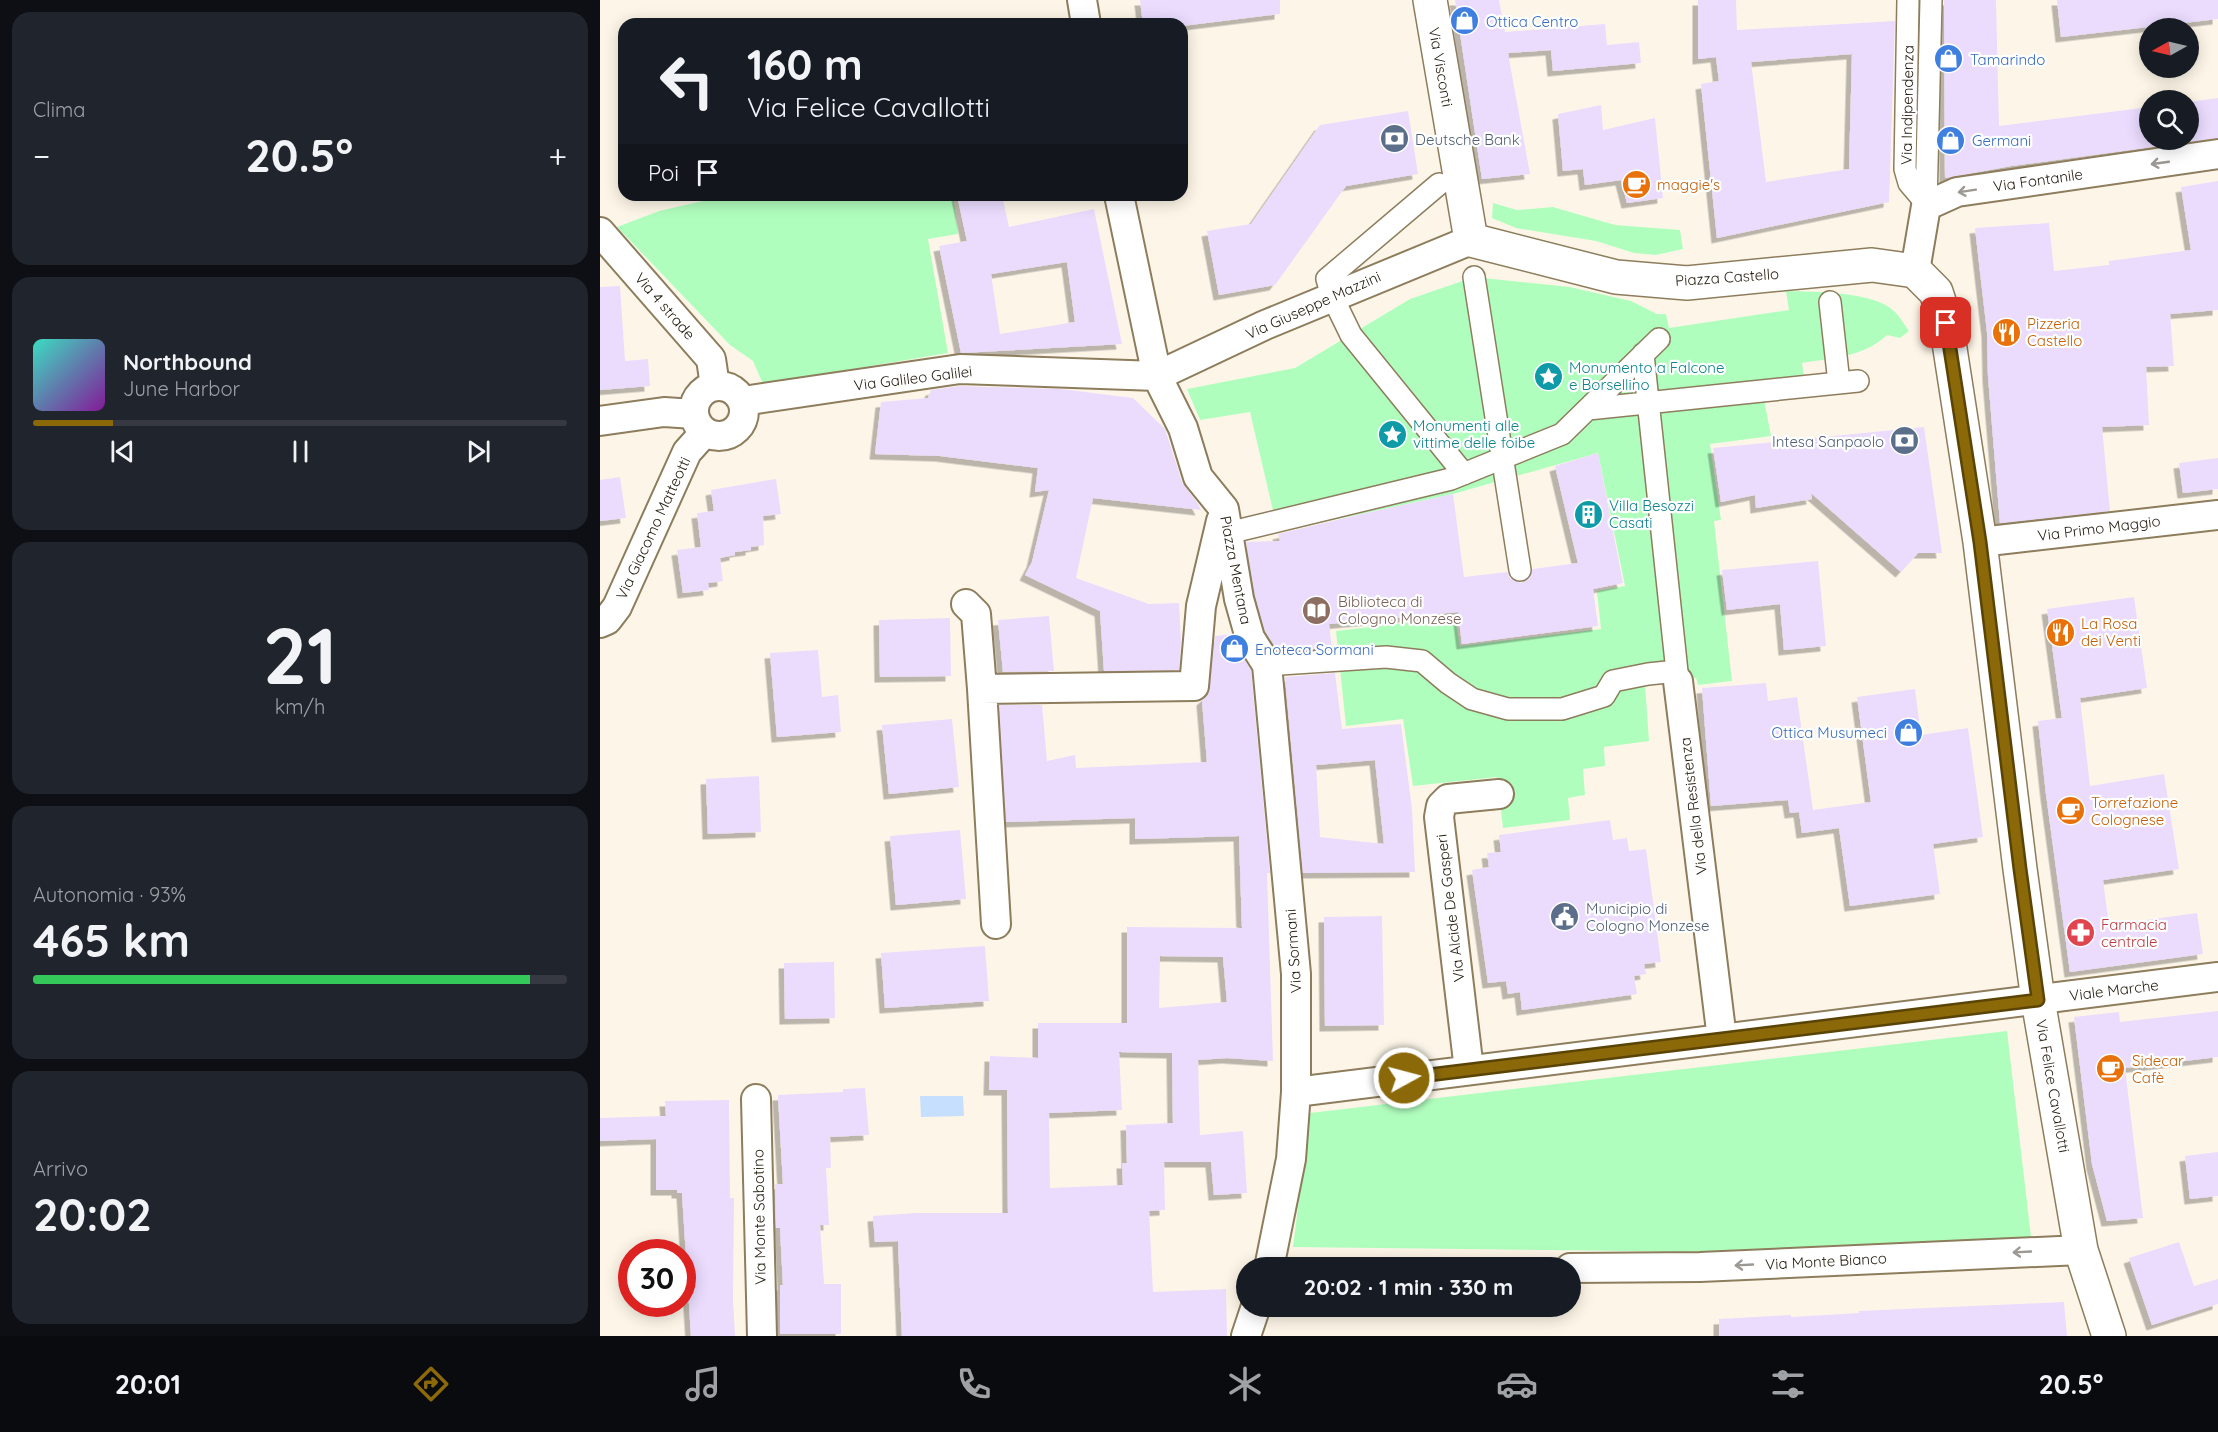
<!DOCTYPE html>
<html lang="it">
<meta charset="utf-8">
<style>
:root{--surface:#171b24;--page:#20242c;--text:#f1f3f6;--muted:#9ea1a6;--line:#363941;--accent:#8b6808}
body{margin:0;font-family:Quicksand,sans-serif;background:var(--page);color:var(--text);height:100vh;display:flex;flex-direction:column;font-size:22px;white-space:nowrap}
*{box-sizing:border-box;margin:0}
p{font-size:20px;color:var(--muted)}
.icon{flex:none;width:33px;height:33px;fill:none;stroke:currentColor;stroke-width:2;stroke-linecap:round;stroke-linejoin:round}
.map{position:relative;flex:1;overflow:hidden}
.side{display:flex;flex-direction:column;gap:12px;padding:12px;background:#0d0f14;width:600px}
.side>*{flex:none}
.top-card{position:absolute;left:18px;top:18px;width:570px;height:183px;border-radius:18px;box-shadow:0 3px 15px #0003;background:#171b24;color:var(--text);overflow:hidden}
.needle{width:39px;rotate:262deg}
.controls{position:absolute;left:1539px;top:18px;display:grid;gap:12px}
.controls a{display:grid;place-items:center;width:60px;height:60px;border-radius:50%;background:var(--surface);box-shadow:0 3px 15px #0003;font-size:30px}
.speed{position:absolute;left:18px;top:1239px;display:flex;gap:12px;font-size:30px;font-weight:700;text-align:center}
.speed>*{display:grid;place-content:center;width:78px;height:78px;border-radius:50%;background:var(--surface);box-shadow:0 3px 15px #0003;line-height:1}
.speed .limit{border:9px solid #d22;background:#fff;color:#111}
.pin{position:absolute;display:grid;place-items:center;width:51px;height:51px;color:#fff;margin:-26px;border-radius:12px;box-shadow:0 3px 9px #0006}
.me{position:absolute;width:66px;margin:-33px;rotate:83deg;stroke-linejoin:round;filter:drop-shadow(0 0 4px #0008)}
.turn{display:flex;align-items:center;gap:21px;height:126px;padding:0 30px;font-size:27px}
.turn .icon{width:78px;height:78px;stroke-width:2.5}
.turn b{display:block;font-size:42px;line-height:51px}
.then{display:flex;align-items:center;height:57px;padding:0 30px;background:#0003;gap:12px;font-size:22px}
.big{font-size:45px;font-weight:700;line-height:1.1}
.side .widget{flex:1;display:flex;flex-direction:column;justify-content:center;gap:9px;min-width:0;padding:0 21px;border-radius:18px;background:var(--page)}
.side .dial{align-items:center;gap:0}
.dial b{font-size:78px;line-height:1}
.song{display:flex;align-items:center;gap:18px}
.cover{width:72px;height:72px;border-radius:9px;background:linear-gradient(135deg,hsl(170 70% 55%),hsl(290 70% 35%))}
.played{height:6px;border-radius:3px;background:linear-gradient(90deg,var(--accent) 15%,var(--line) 15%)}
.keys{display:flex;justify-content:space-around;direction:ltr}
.heat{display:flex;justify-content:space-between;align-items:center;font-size:33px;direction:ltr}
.charge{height:9px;border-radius:4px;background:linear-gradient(90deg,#34c759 93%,var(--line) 0)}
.trip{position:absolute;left:636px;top:1257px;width:345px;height:60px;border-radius:30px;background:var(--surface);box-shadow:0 3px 15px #0003;font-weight:700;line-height:60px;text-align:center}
.tabs{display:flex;height:96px;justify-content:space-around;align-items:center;background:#090b0e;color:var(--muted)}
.tabs .icon{width:42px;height:42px}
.tabs .selected{color:var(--accent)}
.tabs b{font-size:27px;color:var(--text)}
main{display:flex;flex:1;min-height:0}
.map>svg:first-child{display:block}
</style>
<main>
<section class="side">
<div class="widget"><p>Clima</p>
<div class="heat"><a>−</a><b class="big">20.5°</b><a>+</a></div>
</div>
<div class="widget">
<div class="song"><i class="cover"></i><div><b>Northbound</b><p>June Harbor</p></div></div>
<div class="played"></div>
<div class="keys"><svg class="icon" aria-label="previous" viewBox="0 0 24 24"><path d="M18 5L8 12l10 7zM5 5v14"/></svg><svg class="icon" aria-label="pause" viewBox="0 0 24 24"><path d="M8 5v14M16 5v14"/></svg><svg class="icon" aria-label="next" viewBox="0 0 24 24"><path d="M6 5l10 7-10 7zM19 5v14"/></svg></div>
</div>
<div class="widget dial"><b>21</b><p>km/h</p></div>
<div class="widget"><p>Autonomia · 93%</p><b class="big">465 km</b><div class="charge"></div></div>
<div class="widget"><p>Arrivo</p><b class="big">20:02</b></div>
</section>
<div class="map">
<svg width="1618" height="1336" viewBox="0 0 1618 1336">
<defs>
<filter id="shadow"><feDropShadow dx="-5.5" dy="5.5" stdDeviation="0" flood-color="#0004"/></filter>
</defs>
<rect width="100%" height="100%" fill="#fdf6e8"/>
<path fill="#b0febe" d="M129 195H353L358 234 328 239 348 353 163 384 153 361 130 345 17 227 59 211Z
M893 203 917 210 953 207 1015 225 1080 230 1083 249 1056 255 1034 253 996 241 916 228 892 218Z
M874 277 970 287 1031 301 1057 314H1066L1069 328 1189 310 1186 291C1214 292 1275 291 1295 312 1300 317 1304 324 1309 331L1300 338 1287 335C1264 357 1232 358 1202 363L1205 385 1163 394 1171 436 1110 444 1121 520 1114 521 1132 681 1098 685 1096 678 1045 684 1049 741 1004 747 1005 766 983 769 985 795 968 798 970 820 903 828 897 777 813 786 803 719 746 726 736 631 855 617 860 646 1001 629 997 591 1025 586 998 453 853 494 678 532 650 412 600 420 587 389 695 368 810 299Z
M1407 1031 1431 1237 1108 1252 693 1247 710 1113Z"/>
<path fill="#c7dffe" d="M320 1096H363L364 1116 321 1117Z"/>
<path fill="#ebdcfe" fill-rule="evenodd" filter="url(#shadow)" d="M540 0H680V14L582 26V24H543Z
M855 0H899L905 32 1005 24 1007 45 1039 42 1041 63 953 71 951 50 908 53 930 174 882 179Z
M1098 0H1136L1137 30 1295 21 1289 202 1117 238 1101 84 1119 81 1116 57 1098 59ZM1252 54 1249 169 1166 182 1151 62Z
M1344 0H1396L1399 126 1550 107V140H1588V102L1618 98V138L1411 166 1345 178Z
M1457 0H1618V19L1461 37Z
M1001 105 1003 130 1055 118 1063 198 1027 203 1021 180 985 185 983 169 963 171 958 114Z
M808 111 818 174 746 186 675 285 619 295 607 231 651 224 720 125Z
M1618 181V310L1570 314 1574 366 1546 367 1549 425 1502 427 1510 511 1400 523 1388 376 1387 332 1375 228 1449 223 1454 271 1509 265V261L1591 250 1581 187Z
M357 195H402L409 227 494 209 522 344 361 353 339 246 367 241ZM467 262 475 322 400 334 391 274Z
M20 286 25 361 48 359 50 386 0 390V287Z
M359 386 461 389 533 398 565 429 582 482 598 504 601 510 493 498 476 578 549 604 579 603 581 642 579 670 504 671 500 611 425 575 432 562 449 490 435 492 438 468 340 456 275 454 281 402 328 398 331 390Z
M1324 427 1342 553H1318L1301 572 1211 493 1212 499 1156 508 1155 495 1121 502 1113 448Z
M998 453 1023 583 993 589 998 626 862 644 858 612 729 624 732 648 678 651 665 631 655 595 646 542 680 541 678 534 762 514 853 494 864 577 907 572 910 578 921 583 928 579 933 569 978 563 955 466Z
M1618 458V489L1583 493 1579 463Z
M20 477 26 518 0 521V480Z
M176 479 181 514 163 516 164 545 151 547V550L135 552V555L120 558 123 581 108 583 109 590 83 593 77 550 101 547 97 513 114 511 111 490Z
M1218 561 1226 646 1184 650 1180 604 1127 610 1122 570Z
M1534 597 1547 688 1480 698 1490 786 1564 774 1579 869 1503 880 1509 925 1597 913 1603 954 1470 972 1446 794 1438 721 1462 718 1447 609Z
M449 616 454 671 403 672 398 620Z
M350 618 351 676 280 677 279 620Z
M632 634 636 646 651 670 670 873H667L673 1061 627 1058 598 1060 600 1135 643 1131 647 1193 614 1195 611 1162H564L565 1210 549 1211 553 1292 626 1289 627 1336H302L298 1241 275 1242 273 1216 315 1213H408L407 1090H389L390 1056 438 1058V1023H527V927L642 928 639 836 535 839V818L406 822 399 705H442L447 761 475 755 476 768 607 762 602 700 608 695 610 687 615 636ZM560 956 623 957 627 1002 559 1008ZM519 1052 572 1053 573 1123 526 1125 527 1163H522L523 1185 450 1188 449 1113 522 1110Z
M218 650 222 697 238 695 241 732 177 737 170 653Z
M735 673 742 729 801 724 812 809 815 872 703 873 685 677ZM775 760 784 844 720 837 716 765Z
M1166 683 1168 701 1197 697 1213 810 1271 802 1257 697 1315 689 1321 735 1368 728 1383 837 1333 844 1340 894 1250 906 1239 828 1202 833 1199 812 1190 813 1188 800 1111 806 1102 688Z
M352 719 359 787 289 794 282 725Z
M159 776 161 832 108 834 106 779Z
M1010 820 1013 840 1027 838 1029 851 1046 849 1061 962 1044 964 1046 974 1034 976 1037 994 922 1010 920 992 908 994 906 981 888 983 872 870 889 867 887 853 901 852 899 835Z
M360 830 366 899 296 905 290 836Z
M782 916 784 1025 725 1026 724 917Z
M385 946 389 1001 285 1008 281 953Z
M234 962 235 1018 185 1019 184 963Z
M1618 1011V1057L1525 1068 1543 1218 1507 1221 1492 1164 1474 1017 1519 1012 1520 1022Z
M265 1088 269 1135 230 1137 231 1168H226L229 1225H220L224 1284H241V1334H180V1285H183L180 1228H176L175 1184H183L178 1095 243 1092V1089Z
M129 1100 130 1198H134L133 1300 135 1336H91L82 1193H77V1190H56V1139L0 1141V1118L66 1116 65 1101Z
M1618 1152V1196L1590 1199 1585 1156Z
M1579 1242 1594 1286 1618 1279V1304L1552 1325 1529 1258Z
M1464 1302 1467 1336H1119V1319L1191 1315V1317L1259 1313V1311Z"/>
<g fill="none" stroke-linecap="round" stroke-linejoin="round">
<defs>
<path id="pedestrian" d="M1308 0 1305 169 1309 183 1326 203
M839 184 727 279 732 296 751 335 864 474
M1326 206 1331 0
M874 277 920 570
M1230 302 1239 383
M1043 354 1078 681
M988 409 1258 381
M628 533 851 479 962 434 1059 339
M667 665 786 657 822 661 848 683 872 699 908 709H962L1004 696 1013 681 1048 674 1077 671"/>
<path id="minor" d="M482 0 486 24
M519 195 557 376 583 428 598 477 624 509 639 599 650 638 667 665 696 974V1092L691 1159 669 1268
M0 232 111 359 115 386
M1315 271 1326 206 1357 192 1618 154
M94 411a25 25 0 1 1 50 0a25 25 0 1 1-50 0Z
M143 401 360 369 557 376 665 325 871 240
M0 421 64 412 94 414
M1380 542 1618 515
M366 604 376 614 382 689 594 686 601 606 621 521
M0 623 7 620 17 607 87 452 105 432
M1078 681 1122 1039
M382 689 396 924
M869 1070 839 817 841 806 848 799 899 794
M696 1092 1618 977
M156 1099 162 1336
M970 1268 1100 1267 1481 1250
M646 1336 656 1306"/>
<path id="tertiary" d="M830 0 871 240 1016 277 1087 283 1272 265 1315 271 1336 292 1346 323 1380 542 1420 869 1438 1000 1481 1250 1509 1336"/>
</defs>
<use href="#pedestrian" stroke="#8d7d5d" stroke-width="24"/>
<use href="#minor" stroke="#8d7d5d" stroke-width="32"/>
<use href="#tertiary" stroke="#8d7d5d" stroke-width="36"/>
<use href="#pedestrian" stroke="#fff" stroke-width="21"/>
<use href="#minor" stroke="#fff" stroke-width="28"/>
<use href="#tertiary" stroke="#fff" stroke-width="33"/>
</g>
<defs><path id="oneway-shaft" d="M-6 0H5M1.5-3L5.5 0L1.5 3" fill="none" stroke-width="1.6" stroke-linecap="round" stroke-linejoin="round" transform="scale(1.5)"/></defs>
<g stroke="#9c9893">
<use href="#oneway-shaft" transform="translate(1560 163) rotate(172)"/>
<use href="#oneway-shaft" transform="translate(1367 191) rotate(171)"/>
<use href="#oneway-shaft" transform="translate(1422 1252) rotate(177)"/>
<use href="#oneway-shaft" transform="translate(1144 1265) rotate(177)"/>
</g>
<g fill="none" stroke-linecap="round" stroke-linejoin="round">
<defs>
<path id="route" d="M804 1078 1438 1000 1420 869 1380 542 1346 323"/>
</defs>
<use href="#route" stroke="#5a4405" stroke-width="15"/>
<use href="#route" stroke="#8b6808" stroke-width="10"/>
</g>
<defs>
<symbol id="shop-disc" viewBox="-11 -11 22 22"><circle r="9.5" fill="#3f7fe0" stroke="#fff"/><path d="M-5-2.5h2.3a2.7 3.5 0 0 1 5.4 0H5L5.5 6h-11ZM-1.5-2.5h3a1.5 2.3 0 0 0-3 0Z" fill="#fff"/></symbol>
<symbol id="bank-disc" viewBox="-11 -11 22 22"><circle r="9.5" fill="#5c6f8a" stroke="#fff"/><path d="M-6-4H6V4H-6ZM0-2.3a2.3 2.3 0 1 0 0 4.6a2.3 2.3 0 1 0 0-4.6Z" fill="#fff"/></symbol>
<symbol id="cafe-disc" viewBox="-11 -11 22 22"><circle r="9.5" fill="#e8710a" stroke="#fff"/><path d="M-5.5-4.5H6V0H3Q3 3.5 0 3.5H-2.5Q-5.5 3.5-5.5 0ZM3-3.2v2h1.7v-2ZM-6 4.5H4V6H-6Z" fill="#fff"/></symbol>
<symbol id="restaurant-disc" viewBox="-11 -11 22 22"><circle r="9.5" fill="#e8710a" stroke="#fff"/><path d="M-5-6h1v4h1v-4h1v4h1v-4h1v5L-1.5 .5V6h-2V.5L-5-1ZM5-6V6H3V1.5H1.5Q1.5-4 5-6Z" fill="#fff"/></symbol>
<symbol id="sight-disc" viewBox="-11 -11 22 22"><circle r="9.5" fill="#0f9aa8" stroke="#fff"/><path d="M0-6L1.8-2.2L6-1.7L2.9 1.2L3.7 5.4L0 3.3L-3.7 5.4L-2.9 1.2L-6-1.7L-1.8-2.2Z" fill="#fff"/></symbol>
<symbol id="building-disc" viewBox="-11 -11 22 22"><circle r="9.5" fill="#0f9aa8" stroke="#fff"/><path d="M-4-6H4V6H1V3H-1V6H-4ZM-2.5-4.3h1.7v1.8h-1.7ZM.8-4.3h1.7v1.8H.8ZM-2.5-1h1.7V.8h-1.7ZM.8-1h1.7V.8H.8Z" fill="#fff"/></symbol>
<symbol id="library-disc" viewBox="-11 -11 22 22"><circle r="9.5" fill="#8d6e63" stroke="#fff"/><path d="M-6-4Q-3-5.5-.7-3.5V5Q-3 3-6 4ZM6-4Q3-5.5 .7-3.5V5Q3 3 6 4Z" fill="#fff"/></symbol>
<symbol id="civic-disc" viewBox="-11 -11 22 22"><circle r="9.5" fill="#5c6f8a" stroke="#fff"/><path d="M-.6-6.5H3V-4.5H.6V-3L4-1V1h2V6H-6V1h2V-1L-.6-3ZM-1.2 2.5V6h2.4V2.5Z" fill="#fff"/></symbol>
<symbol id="pharmacy-disc" viewBox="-11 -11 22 22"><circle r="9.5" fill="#e0444e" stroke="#fff"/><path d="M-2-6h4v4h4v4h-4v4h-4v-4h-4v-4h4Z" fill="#fff"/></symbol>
</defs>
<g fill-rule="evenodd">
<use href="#shop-disc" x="848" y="4" width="33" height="33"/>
<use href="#shop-disc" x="1332" y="42" width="33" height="33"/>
<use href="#bank-disc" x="778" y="122" width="33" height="33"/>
<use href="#shop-disc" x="1334" y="124" width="33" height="33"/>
<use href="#cafe-disc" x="1020" y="168" width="33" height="33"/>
<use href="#restaurant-disc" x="1390" y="316" width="33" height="33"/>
<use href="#sight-disc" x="932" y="360" width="33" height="33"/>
<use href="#sight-disc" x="776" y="418" width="33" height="33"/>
<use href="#bank-disc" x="1288" y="424" width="33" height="33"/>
<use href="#building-disc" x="972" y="498" width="33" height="33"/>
<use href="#library-disc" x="700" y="594" width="33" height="33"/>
<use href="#restaurant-disc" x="1444" y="616" width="33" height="33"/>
<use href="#shop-disc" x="618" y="632" width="33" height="33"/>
<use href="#shop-disc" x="1292" y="716" width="33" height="33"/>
<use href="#cafe-disc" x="1454" y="794" width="33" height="33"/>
<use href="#civic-disc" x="948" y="900" width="33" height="33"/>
<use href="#pharmacy-disc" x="1464" y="916" width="33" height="33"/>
<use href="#cafe-disc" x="1494" y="1052" width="33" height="33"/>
</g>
<g text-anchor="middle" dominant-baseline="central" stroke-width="4.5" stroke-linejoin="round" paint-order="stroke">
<g font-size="15" fill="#366cbe" stroke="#fff" text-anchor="start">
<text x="886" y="21">Ottica Centro</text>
<text x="1370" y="59">Tamarindo</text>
<text x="1372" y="140">Germani</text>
<text x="655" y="649">Enoteca Sormani</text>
<text x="1287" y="732" text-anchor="end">Ottica Musumeci</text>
</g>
<g font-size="15" fill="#221b0e" stroke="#fff">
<text transform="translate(841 67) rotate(80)">Via Visconti</text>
<text transform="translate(1307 105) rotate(-89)">Via Indipendenza</text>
<text transform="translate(1438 180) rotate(-8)">Via Fontanile</text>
<text transform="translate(1127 277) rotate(-4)">Piazza Castello</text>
<text transform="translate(713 305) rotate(-24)">Via Giuseppe Mazzini</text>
<text transform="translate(65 306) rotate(49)">Via 4 strade</text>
<text transform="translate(313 378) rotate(-7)">Via Galileo Galilei</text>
<text transform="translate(53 528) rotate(-65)">Via Giacomo Matteotti</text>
<text transform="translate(1499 528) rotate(-7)">Via Primo Maggio</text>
<text transform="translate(636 570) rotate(79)">Piazza Mentana</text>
<text transform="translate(1093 806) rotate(-97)">Via della Resistenza</text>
<text transform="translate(850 908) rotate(-97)">Via Alcide De Gasperi</text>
<text transform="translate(693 951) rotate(-94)">Via Sormani</text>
<text transform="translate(1514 990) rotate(-7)">Viale Marche</text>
<text transform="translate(1453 1086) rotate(80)">Via Felice Cavallotti</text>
<text transform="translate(159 1217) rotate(-91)">Via Monte Sabotino</text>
<text transform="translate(1226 1261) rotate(-3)">Via Monte Bianco</text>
</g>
<g font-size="15" fill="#4e5e75" stroke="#fff" text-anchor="start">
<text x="815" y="139">Deutsche Bank</text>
<text x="1284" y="441" text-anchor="end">Intesa Sanpaolo</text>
<text x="986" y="908">Municipio di<tspan x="986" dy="17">Cologno Monzese</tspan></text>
</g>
<g font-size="15" fill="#c56008" stroke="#fff" text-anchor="start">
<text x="1057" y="184">maggie's</text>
<text x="1427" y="323">Pizzeria<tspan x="1427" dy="17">Castello</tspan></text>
<text x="1481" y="623">La Rosa<tspan x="1481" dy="17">dei Venti</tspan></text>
<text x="1491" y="802">Torrefazione<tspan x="1491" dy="17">Colognese</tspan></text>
<text x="1532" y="1060">Sidecar<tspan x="1532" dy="17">Cafè</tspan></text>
</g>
<g font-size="15" fill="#0d838f" stroke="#fff" text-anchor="start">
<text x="969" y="367">Monumento a Falcone<tspan x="969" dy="17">e Borsellino</tspan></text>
<text x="813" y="425">Monumenti alle<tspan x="813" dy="17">vittime delle foibe</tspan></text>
<text x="1009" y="505">Villa Besozzi<tspan x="1009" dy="17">Casati</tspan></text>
</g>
<g font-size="15" fill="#785e54" stroke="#fff" text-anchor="start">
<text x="738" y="601">Biblioteca di<tspan x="738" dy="17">Cologno Monzese</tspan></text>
</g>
<g font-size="15" fill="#be3a42" stroke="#fff" text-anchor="start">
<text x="1501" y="924">Farmacia<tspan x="1501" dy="17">centrale</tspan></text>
</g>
</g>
</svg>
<div class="controls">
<a><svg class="needle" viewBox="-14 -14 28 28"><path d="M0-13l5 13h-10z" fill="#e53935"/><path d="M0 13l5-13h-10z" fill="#9ea1a6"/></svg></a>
<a><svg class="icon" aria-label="search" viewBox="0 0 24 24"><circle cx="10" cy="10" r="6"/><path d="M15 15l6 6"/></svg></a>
</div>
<div class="speed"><div class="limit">30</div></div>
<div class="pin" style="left:1346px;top:323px;background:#d93025"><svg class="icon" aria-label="arrive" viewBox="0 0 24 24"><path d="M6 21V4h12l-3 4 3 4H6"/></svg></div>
<svg class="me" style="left:804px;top:1078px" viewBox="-20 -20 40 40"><circle r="17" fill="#8b6808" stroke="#fff" stroke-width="3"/><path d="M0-11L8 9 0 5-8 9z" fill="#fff"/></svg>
<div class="trip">20:02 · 1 min · 330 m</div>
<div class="top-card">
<div class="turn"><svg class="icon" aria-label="left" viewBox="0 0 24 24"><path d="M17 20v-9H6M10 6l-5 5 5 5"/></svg><div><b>160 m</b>Via Felice Cavallotti</div></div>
<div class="then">Poi<svg class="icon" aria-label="arrive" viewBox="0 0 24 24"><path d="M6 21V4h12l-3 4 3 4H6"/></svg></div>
</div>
</div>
</main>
<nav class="tabs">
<b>20:01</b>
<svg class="icon selected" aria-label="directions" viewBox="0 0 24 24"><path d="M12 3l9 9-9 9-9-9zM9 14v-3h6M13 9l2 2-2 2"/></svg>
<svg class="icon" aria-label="music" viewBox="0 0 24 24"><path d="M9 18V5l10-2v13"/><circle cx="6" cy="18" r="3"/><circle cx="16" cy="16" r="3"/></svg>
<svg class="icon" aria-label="phone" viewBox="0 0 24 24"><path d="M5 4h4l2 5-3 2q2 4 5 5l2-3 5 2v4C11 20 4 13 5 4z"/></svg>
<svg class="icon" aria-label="climate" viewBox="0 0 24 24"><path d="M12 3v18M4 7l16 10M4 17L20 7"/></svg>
<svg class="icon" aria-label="car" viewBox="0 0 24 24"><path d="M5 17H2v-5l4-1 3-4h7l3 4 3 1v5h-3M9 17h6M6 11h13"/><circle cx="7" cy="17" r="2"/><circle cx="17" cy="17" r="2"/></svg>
<svg class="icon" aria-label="filters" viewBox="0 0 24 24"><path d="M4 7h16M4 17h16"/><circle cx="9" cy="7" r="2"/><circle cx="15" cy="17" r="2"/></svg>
<b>20.5°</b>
</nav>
